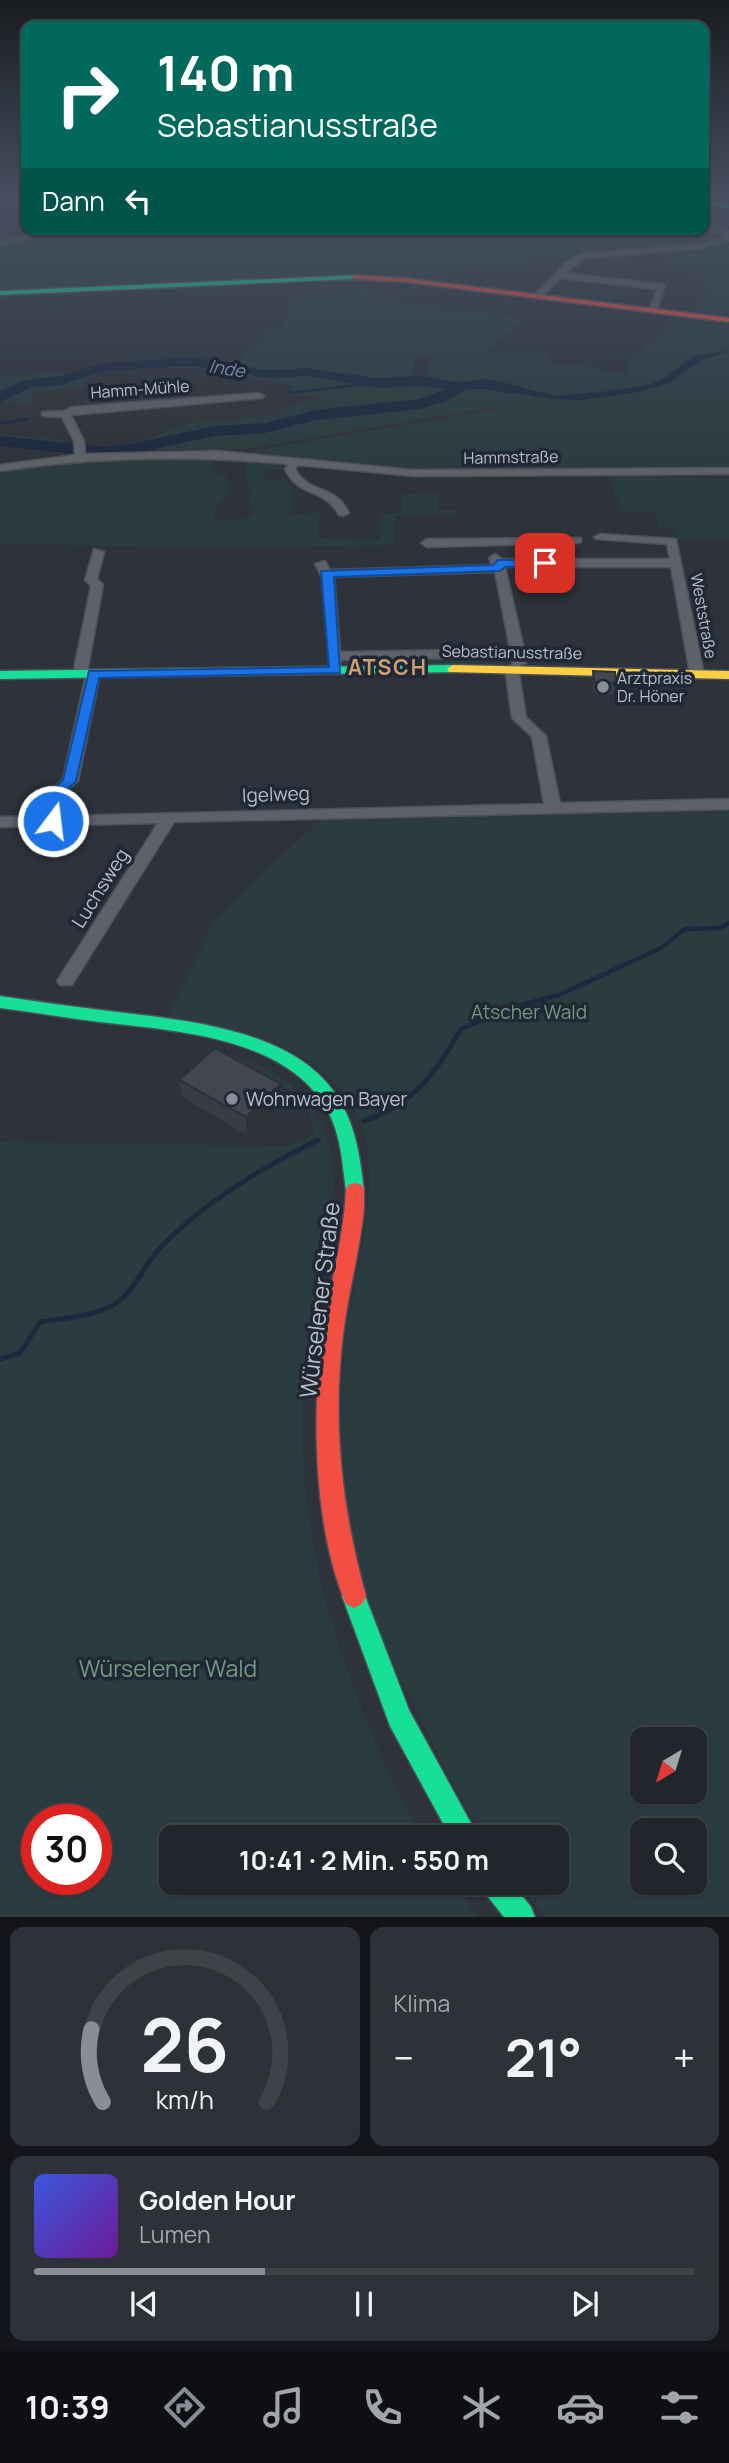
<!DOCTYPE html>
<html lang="de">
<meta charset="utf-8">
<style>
:root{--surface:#22262c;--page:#2e3238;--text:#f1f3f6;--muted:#a2a5a9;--line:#3f4348;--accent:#888d98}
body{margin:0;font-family:Manrope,sans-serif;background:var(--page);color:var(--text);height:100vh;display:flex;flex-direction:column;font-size:26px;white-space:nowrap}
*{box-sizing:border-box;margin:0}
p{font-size:23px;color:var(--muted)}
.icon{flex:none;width:38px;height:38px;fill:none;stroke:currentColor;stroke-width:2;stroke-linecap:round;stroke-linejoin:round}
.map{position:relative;height:1917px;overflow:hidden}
.drawer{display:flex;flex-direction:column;gap:10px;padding:10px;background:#131518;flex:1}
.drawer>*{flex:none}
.hud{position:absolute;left:21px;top:21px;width:688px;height:214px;border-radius:14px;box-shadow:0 2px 5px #0004,0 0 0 2px var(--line);background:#00695c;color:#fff;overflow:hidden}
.needle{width:46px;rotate:218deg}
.controls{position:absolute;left:630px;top:1727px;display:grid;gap:14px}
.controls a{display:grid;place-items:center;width:77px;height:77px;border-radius:14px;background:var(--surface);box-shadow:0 2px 5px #0004,0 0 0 2px var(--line);font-size:35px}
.speed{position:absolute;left:21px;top:1804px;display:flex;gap:14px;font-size:35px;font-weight:700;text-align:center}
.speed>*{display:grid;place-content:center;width:91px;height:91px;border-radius:50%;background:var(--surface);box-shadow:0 2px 5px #0004,0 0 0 2px var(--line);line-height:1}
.speed .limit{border:10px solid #d22;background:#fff;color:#111}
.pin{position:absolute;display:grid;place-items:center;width:60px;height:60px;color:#fff;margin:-30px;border-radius:14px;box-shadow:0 4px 10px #0006}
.me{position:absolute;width:77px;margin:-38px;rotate:15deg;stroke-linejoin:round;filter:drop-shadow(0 0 5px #0008)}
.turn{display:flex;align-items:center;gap:24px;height:147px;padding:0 21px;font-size:32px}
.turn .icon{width:91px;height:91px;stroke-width:2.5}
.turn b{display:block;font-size:49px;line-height:60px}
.then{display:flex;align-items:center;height:66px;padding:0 21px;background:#0003;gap:14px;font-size:26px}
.big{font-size:52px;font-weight:700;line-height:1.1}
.drawer .widget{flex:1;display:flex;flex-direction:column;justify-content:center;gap:10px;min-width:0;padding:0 24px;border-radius:14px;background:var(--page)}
.drawer .dial{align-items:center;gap:0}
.dial svg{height:182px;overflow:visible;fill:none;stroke:var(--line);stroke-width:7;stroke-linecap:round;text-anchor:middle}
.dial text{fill:var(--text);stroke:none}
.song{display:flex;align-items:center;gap:21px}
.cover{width:84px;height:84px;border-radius:10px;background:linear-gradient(135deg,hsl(230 70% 55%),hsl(280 70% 35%))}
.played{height:7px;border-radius:4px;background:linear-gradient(90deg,var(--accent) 35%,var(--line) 35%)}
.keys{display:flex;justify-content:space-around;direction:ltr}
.heat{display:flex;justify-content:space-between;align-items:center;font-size:38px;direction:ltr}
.drawer .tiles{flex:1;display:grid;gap:10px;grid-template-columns:1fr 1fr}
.widget:last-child{grid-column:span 2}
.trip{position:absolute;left:159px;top:1825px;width:410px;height:70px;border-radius:14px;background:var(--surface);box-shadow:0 2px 5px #0004,0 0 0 2px var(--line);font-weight:700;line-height:70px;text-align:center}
.tab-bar{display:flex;height:112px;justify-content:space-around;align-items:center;background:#0e0f12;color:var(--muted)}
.tab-bar .icon{width:49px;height:49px}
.tab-bar .selected{color:var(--accent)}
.tab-bar b{font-size:32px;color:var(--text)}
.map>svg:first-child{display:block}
</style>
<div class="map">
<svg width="729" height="1917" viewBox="0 0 729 1917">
<rect width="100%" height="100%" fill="#2e323a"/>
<path fill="#2b3c40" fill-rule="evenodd" d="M0 197H26V229H41L27 233 21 231 22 224H16L12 235 17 237 0 239V227L13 225 17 207 14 202 10 224 0 226Z
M704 226 717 233 718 239 407 277 323 275 0 292V247L67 229H374L370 233 448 236 538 229H704Z
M729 243V318L692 313 709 293 703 292V286L691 276 697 268 641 258 633 264 594 257Z
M379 286 366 299 524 318 486 354H547L554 366 568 364 598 368 602 373 630 374 625 366 629 360 636 357 678 315 729 321V351C692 351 680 372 649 385L556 396 494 381 464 384 514 390 552 400H582L639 392 669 383 706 357 729 353V471L662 468 437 472 247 455 256 450 506 408 495 407 246 449 118 450 188 423 279 414 283 408 327 396H286L294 386 209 369 151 367 148 361 240 358 268 329H283L293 298ZM432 357 424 380 449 384 366 385 362 378 411 380 415 358Z
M139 361 138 367C115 368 95 368 82 388L31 392 33 408 0 399V376L70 372Z
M0 434 62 440 73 450 0 446Z
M211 456 213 472 227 476 228 492 214 510V520L238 521 253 515 245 471 248 463 231 456 282 462V469L264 471V479H286L293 488 291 514 319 513V538L380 539 381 514 402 513V494L439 493 438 510H456L455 517 395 516V545L223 548 0 544V472L51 463Z
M608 474 729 479V540L678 539 676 528 659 527 656 513 621 512Z
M510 655 513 659 502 664 347 667 345 659Z
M729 807V1917H545L518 1883H556V1838L485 1837C459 1799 440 1759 420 1717 406 1689 389 1660 379 1631 345 1537 335 1431 346 1333 354 1270 385 1179 359 1119 326 1044 238 1029 167 1016L214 921 324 816ZM642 1740H695V1792H642ZM642 1830H695V1883H642Z
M208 1047C257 1061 307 1081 326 1134 347 1196 317 1270 309 1332 290 1466 313 1585 362 1709 379 1753 398 1798 424 1837L172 1838V1883H454L478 1917H0V1142L287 1146 314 1135C314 1088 241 1062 205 1051ZM37 1820H96V1880H37Z"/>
<path fill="#1d283e" d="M729 351 703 359 669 383 639 392 582 400 535 397 476 382 494 381 556 396 606 392 649 385 663 379 693 356Z"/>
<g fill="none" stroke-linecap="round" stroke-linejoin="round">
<path stroke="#1d283e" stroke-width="2.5" d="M291 393 376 383
M0 424 27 419"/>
<path stroke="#1d283e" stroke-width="4.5" d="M451 1045 461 1029 514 1007 559 995 661 948 685 929 720 928 729 923"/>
<path stroke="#1d283e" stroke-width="5" d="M364 1121C405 1108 431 1080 452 1044
M0 1359 20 1353 40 1322C63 1318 91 1317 113 1305 135 1292 143 1266 160 1248 204 1202 261 1168 318 1140"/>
<path fill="#1d283e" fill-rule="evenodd" d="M183 358 215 360 265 370 307 368 376 378 420 376 459 382 486 379 519 386 522 389 514 394 486 389H467L444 402 419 409 316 420 265 433 215 436 126 455 105 457 0 446V436L105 447 126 445 215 426 265 423 316 410 419 399 446 389 420 386 376 388 307 376 265 378 215 368 183 366 105 371 61 385 32 387 0 402V391L24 380 60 376 104 363Z"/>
<defs>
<path id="street" d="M704 220 729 232V241L703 248 586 258 565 273 665 285 656 313 649 311 657 289 561 278 540 298 533 296 567 262 581 254 702 244 723 238V235L704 225Z
M45 229H57L0 246V242Z
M259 393 264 396 262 398 71 415 84 441 85 454 218 451 413 470 729 468V474L413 476 298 465 295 469C308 494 336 484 349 513L343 516 339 515C323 486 299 499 285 469L288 464C191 455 95 457 0 471V465L75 455 74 441 62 417 42 416V412L64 411 72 407Z
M600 534 676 539 704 674 697 678 690 674 671 567H505L525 653 526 663 518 667 526 717 546 736 560 803 729 799V809L174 822 72 985H60L57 981 158 823 0 827V817L46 816 53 788 63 779 86 675 80 678 73 674 91 586 85 580 94 549 104 552 97 579 103 585 87 673 93 670 100 674 78 781 68 790 62 816 544 804 532 737 512 718 505 668 513 664 511 657 341 660 340 670H330L322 577 315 564 325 561 330 570 492 565 489 558 495 554 502 559H670L667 544 596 539 594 537ZM495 572 510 649 340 652 334 577Z
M581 538V542L577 543 427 547 421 543 427 539Z"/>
<path id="fast" d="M704 201 729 204V208L704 205Z
M358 275 355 279 0 295V291Z
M453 665 457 666V672L0 679V671Z
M0 996C34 1001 67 1006 101 1010 177 1020 299 1026 341 1103 357 1131 360 1159 364 1190L362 1195 355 1197 348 1195 346 1190C342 1162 341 1133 326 1108 284 1036 174 1031 100 1022 67 1018 33 1012 0 1008Z
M354 1584 362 1588 409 1710 479 1838H451L390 1726 342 1596 346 1588Z
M481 1883H512L531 1907 535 1917H504L485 1893Z"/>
<path id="slow" d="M453 665 729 671V679L449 672 447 669Z"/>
<path id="jam" d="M355 275 404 278 729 318V322L404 282 352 279Z
M355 1183 362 1185 364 1190V1208C360 1251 348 1293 343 1335 332 1424 342 1510 366 1596L362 1604 354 1608 346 1604C314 1530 311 1413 323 1333 329 1285 344 1239 346 1190L348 1185Z"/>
</defs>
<use href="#street" stroke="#4c4f57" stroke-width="3"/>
<use href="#fast" stroke="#4c4f57" stroke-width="3"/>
<use href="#slow" stroke="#4c4f57" stroke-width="3"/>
<use href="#jam" stroke="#4c4f57" stroke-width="3"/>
<use href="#street" fill="#5e6168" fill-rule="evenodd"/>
<use href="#fast" fill="#16e098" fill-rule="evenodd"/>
<use href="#slow" fill="#ffcf43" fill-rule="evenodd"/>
<use href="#jam" fill="#f24e42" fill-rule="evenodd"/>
</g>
<path fill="#393c43" d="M593 671 616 683 615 694 593 693 592 681Z
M179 1080 282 1102 247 1135 182 1097Z"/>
<path fill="#2e3137" d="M281 1084 282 1102 247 1135 246 1117Z"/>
<path fill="#42464e" stroke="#2e3137" stroke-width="2" d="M593 671 615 672 616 683 594 682Z
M215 1048 281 1084 246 1117 179 1080Z"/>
<linearGradient id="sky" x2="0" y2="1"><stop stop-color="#191c20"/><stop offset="0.42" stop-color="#464f60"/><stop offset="1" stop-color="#464f60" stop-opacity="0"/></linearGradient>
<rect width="729" height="466" fill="url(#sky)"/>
<path fill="#1a73e8" stroke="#114b97" stroke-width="2" d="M498 560H545L550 563 545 566 505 567 500 571 334 577 340 673 99 678 76 781 67 790 58 824 46 821 54 788 63 780 89 671 329 667 321 571 493 565Z"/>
<g fill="#888d98" stroke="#212835" stroke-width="2.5">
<circle cx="603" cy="687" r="7"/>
<circle cx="232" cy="1099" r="7"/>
</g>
<g text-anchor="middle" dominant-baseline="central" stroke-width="7" stroke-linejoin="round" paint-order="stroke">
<g font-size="16" fill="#b9beca" stroke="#212835">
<text transform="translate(140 389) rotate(-4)">Hamm-Mühle</text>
<text transform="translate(511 457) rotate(-1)">Hammstraße</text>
<text transform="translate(704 616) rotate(80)">Weststraße</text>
<text transform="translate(512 652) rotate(1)">Sebastianusstraße</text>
</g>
<g font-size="16" fill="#b9beca" stroke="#212835" text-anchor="start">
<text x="617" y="678">Arztpraxis<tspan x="617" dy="18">Dr. Höner</tspan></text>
</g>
<g font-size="18" font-style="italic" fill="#7586a6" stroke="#212835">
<text transform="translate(227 368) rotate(9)">Inde</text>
</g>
<g font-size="19" fill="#b9beca" stroke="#212835">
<text transform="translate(276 794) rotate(-2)">Igelweg</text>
<text transform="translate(100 888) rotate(-58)">Luchsweg</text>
</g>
<g font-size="19" fill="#72997e" stroke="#212835">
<text x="529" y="1012">Atscher Wald</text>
</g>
<g font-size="19" fill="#b9beca" stroke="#212835" text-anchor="start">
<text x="246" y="1099">Wohnwagen Bayer</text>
</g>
<g font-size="21" font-weight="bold" letter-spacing="2" fill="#cf9f6f" stroke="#212835">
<text x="388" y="667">ATSCH</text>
</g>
<g font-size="23" fill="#b9beca" stroke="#212835">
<text transform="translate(319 1300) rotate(-83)">Würselener Straße</text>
</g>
<g font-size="23" fill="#72997e" stroke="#212835">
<text x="168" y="1668">Würselener Wald</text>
</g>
</g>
</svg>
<div class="controls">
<a><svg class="needle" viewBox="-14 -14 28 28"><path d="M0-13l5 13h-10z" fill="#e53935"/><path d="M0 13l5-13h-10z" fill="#a2a5a9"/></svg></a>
<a><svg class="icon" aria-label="search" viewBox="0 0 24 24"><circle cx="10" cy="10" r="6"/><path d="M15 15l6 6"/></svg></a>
</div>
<div class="speed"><div class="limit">30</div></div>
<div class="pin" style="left:545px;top:563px;background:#d93025"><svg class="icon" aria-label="arrive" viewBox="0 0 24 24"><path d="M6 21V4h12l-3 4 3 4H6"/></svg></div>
<svg class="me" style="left:53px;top:821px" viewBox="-20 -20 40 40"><circle r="17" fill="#1a73e8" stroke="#fff" stroke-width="3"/><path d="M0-11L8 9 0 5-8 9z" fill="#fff"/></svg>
<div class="trip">10:41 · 2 Min. · 550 m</div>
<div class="hud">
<div class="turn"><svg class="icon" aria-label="right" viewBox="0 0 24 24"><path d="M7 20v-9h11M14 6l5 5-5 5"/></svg><div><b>140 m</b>Sebastianusstraße</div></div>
<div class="then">Dann<svg class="icon" aria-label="left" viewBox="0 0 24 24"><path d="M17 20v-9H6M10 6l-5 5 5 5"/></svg></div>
</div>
</div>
<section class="drawer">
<div class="tiles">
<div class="widget dial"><svg viewBox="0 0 100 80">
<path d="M14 69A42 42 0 1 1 86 69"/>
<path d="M14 69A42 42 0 0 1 9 37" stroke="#888d98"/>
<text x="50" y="56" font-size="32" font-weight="700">26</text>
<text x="50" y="72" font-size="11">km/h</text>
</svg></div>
<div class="widget"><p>Klima</p>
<div class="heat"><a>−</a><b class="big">21°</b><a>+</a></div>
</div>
<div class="widget">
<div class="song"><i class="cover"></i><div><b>Golden Hour</b><p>Lumen</p></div></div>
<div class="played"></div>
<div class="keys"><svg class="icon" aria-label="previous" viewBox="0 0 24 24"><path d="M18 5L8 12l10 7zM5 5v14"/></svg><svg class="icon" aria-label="pause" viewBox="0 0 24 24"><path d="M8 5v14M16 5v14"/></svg><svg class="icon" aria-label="next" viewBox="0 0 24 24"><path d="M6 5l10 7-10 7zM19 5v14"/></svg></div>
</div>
</div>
</section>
<nav class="tab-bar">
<b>10:39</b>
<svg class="icon selected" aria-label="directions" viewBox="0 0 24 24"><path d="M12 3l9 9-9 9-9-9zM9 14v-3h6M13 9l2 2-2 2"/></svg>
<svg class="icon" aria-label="music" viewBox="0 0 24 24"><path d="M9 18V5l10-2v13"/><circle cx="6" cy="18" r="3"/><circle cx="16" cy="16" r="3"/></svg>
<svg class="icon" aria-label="phone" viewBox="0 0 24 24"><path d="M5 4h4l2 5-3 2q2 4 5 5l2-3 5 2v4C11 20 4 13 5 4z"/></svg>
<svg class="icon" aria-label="climate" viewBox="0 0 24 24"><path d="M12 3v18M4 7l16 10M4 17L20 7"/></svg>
<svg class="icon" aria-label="car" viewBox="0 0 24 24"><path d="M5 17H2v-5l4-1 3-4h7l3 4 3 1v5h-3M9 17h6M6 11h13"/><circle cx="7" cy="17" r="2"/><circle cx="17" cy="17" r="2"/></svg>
<svg class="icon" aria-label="filters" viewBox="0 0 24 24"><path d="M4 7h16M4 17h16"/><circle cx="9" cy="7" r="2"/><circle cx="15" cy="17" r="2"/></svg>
</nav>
